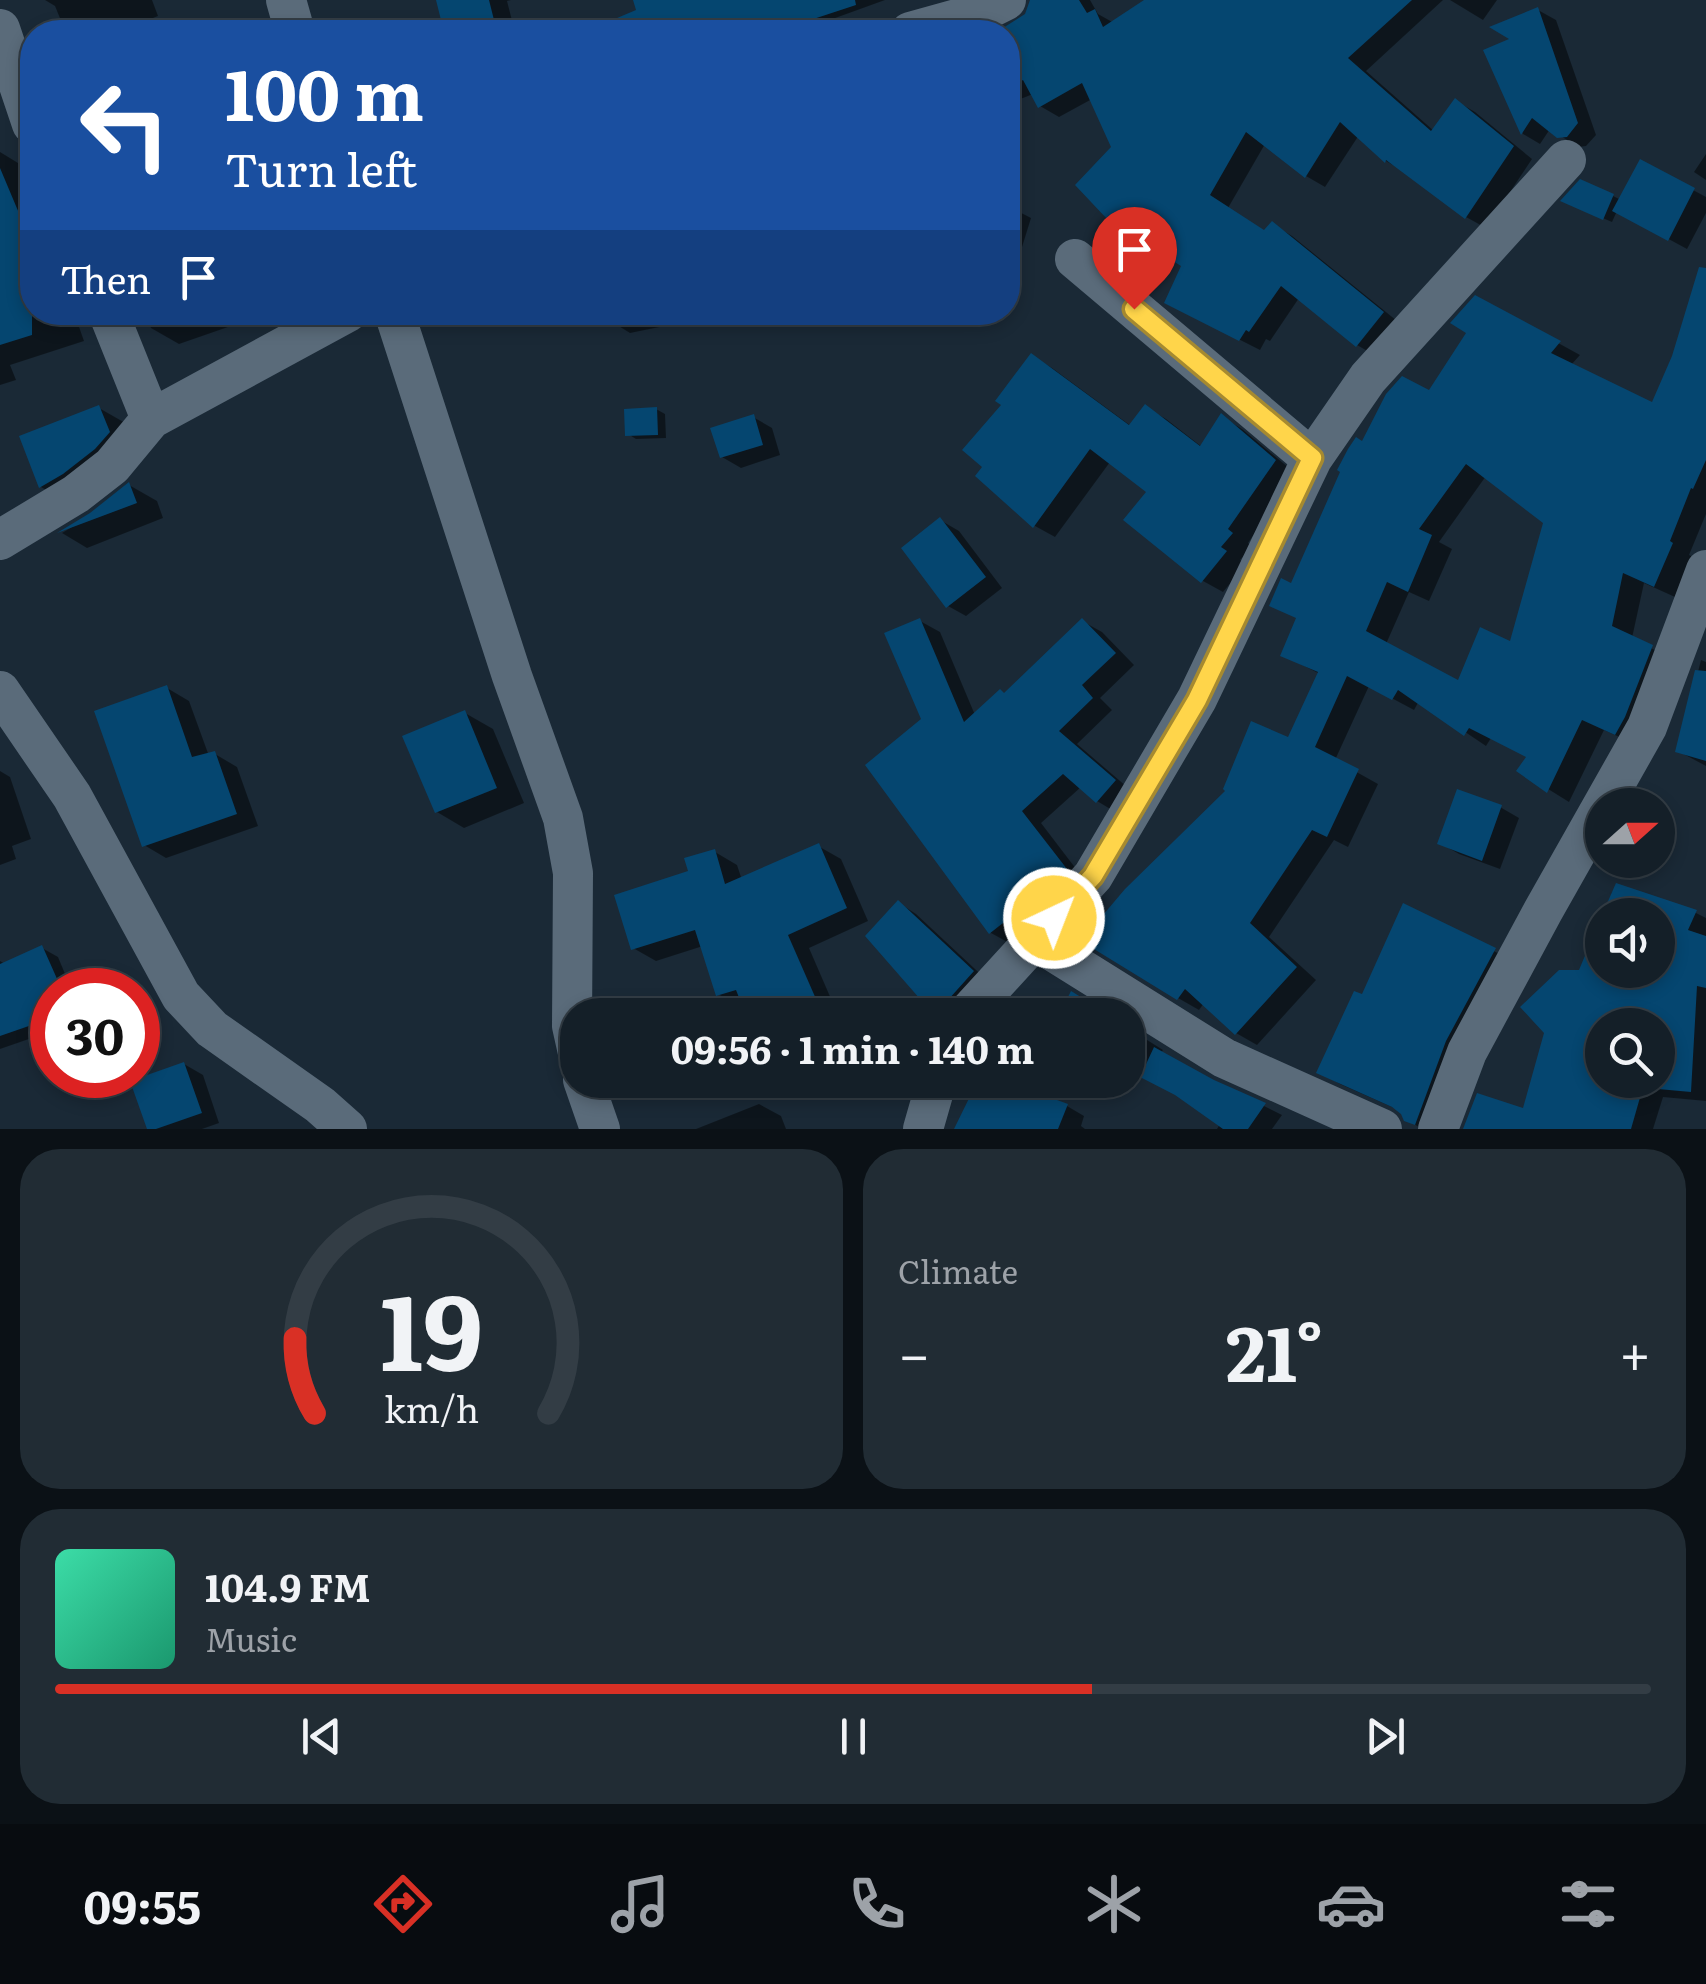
<!DOCTYPE html>
<meta charset="utf-8">
<style>
:root{--surface:#141f28;--page:#212c34;--text:#f1f3f6;--muted:#9da2a8;--line:#333d45;--accent:#d93025}
body{margin:0;font-family:Literata,serif;background:var(--page);color:var(--text);height:100vh;display:flex;flex-direction:column;font-size:38px;white-space:nowrap}
*{box-sizing:border-box;margin:0}
p{font-size:32px;color:var(--muted)}
.icon{flex:none;width:55px;height:55px;fill:none;stroke:currentColor;stroke-width:2;stroke-linecap:round;stroke-linejoin:round}
.map{position:relative;height:1129px;overflow:hidden}
.drawer{display:flex;flex-direction:column;gap:20px;padding:20px;background:#0b1116;flex:1}
.drawer>*{flex:none}
.banner{position:absolute;left:20px;top:20px;width:1000px;height:305px;border-radius:40px;box-shadow:0 5px 15px #0003,0 0 0 2px var(--line);background:#1a4fa0;color:#fff;overflow:hidden}
.needle{width:65px;rotate:69deg}
.controls{position:absolute;left:1585px;top:788px;display:grid;gap:20px}
.controls a{display:grid;place-items:center;width:90px;height:90px;border-radius:50%;background:var(--surface);box-shadow:0 5px 15px #0003,0 0 0 2px var(--line);font-size:50px}
.speed{position:absolute;left:30px;top:968px;display:flex;gap:20px;font-size:50px;font-weight:700;text-align:center}
.speed>*{display:grid;place-content:center;width:130px;height:130px;border-radius:50%;background:var(--surface);box-shadow:0 5px 15px #0003,0 0 0 2px var(--line);line-height:1}
.speed .limit{border:15px solid #d22;background:#fff;color:#111}
.pin{position:absolute;display:grid;place-items:center;width:85px;height:85px;color:#fff;margin:-102px -42px;border-radius:50% 50% 50% 0;rotate:-45deg;box-shadow:0 0 10px #0007}
.pin .icon{rotate:45deg}
.me{position:absolute;width:110px;margin:-55px;rotate:43deg;stroke-linejoin:round;filter:drop-shadow(0 0 8px #0008)}
.turn{display:flex;align-items:center;gap:35px;height:210px;padding:0 40px;font-size:45px}
.turn .icon{width:130px;height:130px;stroke-width:2.5}
.turn b{display:block;font-size:70px;line-height:85px}
.then{display:flex;align-items:center;height:95px;padding:0 40px;background:#0003;gap:20px;font-size:38px}
.big{font-size:75px;font-weight:700;line-height:1.1}
.drawer .tile{flex:1;display:flex;flex-direction:column;justify-content:center;gap:15px;min-width:0;padding:0 35px;border-radius:40px;background:var(--page)}
.drawer .dial{align-items:center;gap:0}
.dial svg{height:260px;overflow:visible;fill:none;stroke:var(--line);stroke-width:7;stroke-linecap:round;text-anchor:middle}
.dial text{fill:var(--text);stroke:none}
.song{display:flex;align-items:center;gap:30px}
.cover{width:120px;height:120px;border-radius:15px;background:linear-gradient(135deg,hsl(160 70% 55%),hsl(160 70% 35%))}
.played{height:10px;border-radius:5px;background:linear-gradient(90deg,var(--accent) 65%,var(--line) 65%)}
.keys{display:flex;justify-content:space-around;direction:ltr}
.heat{display:flex;justify-content:space-between;align-items:center;font-size:55px;direction:ltr}
.drawer .tiles{flex:1;display:grid;gap:20px;grid-template-columns:1fr 1fr}
.tile:last-child{grid-column:span 2}
.trip{position:absolute;left:560px;top:998px;width:585px;height:100px;border-radius:40px;background:var(--surface);box-shadow:0 5px 15px #0003,0 0 0 2px var(--line);font-weight:700;line-height:100px;text-align:center}
.tabs{display:flex;height:160px;justify-content:space-around;align-items:center;background:#080c10;color:var(--muted)}
.tabs .icon{width:70px;height:70px}
.tabs .current{color:var(--accent)}
.tabs b{font-size:45px;color:var(--text)}
.map>svg:first-child{display:block}
</style>
<div class="map">
<svg width="1706" height="1129" viewBox="0 0 1706 1129">
<rect width="100%" height="100%" fill="#1a2936"/>
<path fill="#0007" fill-rule="evenodd" d="M45 0H152L158 16 118 32H73L64 28 55 6Z
M439 0H511L507 1 515 32H401L444 21Z
M635 0H885L827 21 831 32H634L627 16 640 11Z
M1034 0H1090L1098 14 1114 23 1148 0H1443L1366 71 1434 131 1456 101 1475 112 1532 159 1486 228 1466 217 1407 173 1386 161 1359 135 1325 187 1306 176 1265 144 1228 208 1266 232 1272 224 1292 236 1402 325 1376 356 1357 345 1299 298 1270 341 1266 339 1260 350 1187 313 1184 265 1114 148 1092 99 1059 117 1040 106 1033 94 1008 104V32H1000L1019 23 1028 14Z
M1450 0H1497L1483 20Z
M1538 10 1556 20 1596 135 1586 146 1578 147 1550 129 1540 144 1523 134 1486 51 1515 39Z
M0 152 18 163 32 198V312H86L87 315 78 324 84 341 10 365 16 380 0 385Z
M1706 154V180L1694 172Z
M1641 162 1706 197V213L1687 249 1617 211 1612 222 1572 205 1613 196 1621 200Z
M1008 206 1031 218 1018 260 1008 257Z
M1706 285V514L1689 555 1693 557 1675 597 1644 583 1632 638 1672 659 1637 745 1604 730 1569 802 1519 771 1529 757 1491 738 1486 746 1419 701 1414 710 1369 686 1335 760 1378 784 1348 847 1334 840 1269 937 1316 980 1257 1045 1236 1033 1204 1003 1199 1010 1178 998 1104 917 1289 740 1320 674 1283 655 1299 619 1292 586 1363 444 1430 394 1470 332 1476 298 1580 355 1571 365 1654 405ZM1486 476 1546 522 1512 644 1459 683 1386 644 1409 592 1429 601 1452 549 1439 542Z
M145 312H255L257 317 179 344 151 328Z
M607 312H672L674 324 630 333 609 320Z
M1032 356 1052 368 1131 426 1145 407 1166 419 1202 447 1222 417 1242 429 1295 473 1248 543 1252 546 1240 560 1246 564 1223 592 1203 581 1149 491 1110 462 1055 537 1035 526 978 476 986 467 1004 405Z
M99 408 127 424 69 503 41 487 22 437Z
M656 409 665 414 666 438 636 439 628 434Z
M753 417 772 428 780 455 741 468 722 457Z
M129 485 157 501 163 518 87 548 62 533 92 515Z
M940 520 959 531 1002 588 966 616 948 606Z
M920 621 940 632 975 715 1006 695 1082 621 1102 632 1134 665 1100 698 1112 710 1077 744 1134 793 1117 813 1097 801 1081 787 1041 823 1086 882 1011 944 991 933 925 720Z
M1701 660 1706 662V766L1678 751Z
M167 688 189 701 209 756 215 754 237 767 258 826 166 858 144 845Z
M465 713 493 729 524 803 464 828 437 812Z
M0 771 10 777 31 839 12 846 16 859 0 865Z
M1500 807 1519 818 1500 869 1459 854 1440 843Z
M818 846 841 859 868 921 809 948 838 1015H749L745 1006 740 1007 718 994 703 946 656 961 633 948 691 873 715 852 737 865 742 880Z
M1617 886 1696 913 1706 918V1101L1663 1097 1653 1129H1466L1524 1112 1610 970H1658V915H1605ZM1602 1025H1658V1080H1602Z
M899 903 916 914 990 983 963 1015H937Z
M1404 907 1516 962 1422 1129 1406 1119 1401 1111 1340 1084 1320 1072 1363 997Z
M42 948 58 957 68 981 75 985 77 990H52V1031L0 1049V961L5 964Z
M1009 1007 1023 1015H1002Z
M1128 1028 1163 1050 1160 1054 1282 1115 1272 1129H1217L1220 1124 1145 1071 1128 1062Z
M184 1064 203 1075 219 1123 202 1129H150Z
M973 1080H1058L1043 1098 1067 1106 1084 1116 1081 1126 1085 1129H957L979 1084Z
M759 1104 781 1116 786 1129H696Z"/>
<path fill="#054670" fill-rule="evenodd" d="M436 0H489L497 32H444Z
M633 0H855L856 5 774 32H584L636 10Z
M1030 0H1079L1087 13 1095 9 1103 27 1144 0H1412L1348 58 1431 131 1455 98 1514 146 1465 219 1386 160 1385 163 1340 122 1305 178 1246 132 1210 195 1264 230 1272 221 1384 312 1356 347 1281 286 1249 332 1246 330 1239 341 1164 303 1181 266 1108 220 1075 185 1111 147 1082 83 1038 108 1023 80 1013 86 1008 56V32H1004L1003 28 1025 14Z
M1538 7 1578 123 1567 137 1557 138 1532 118 1521 135 1483 50 1509 39 1489 27Z
M1640 159 1695 188 1668 241 1612 211Z
M0 168 32 244V335L0 345Z
M1580 179 1614 194 1603 220 1560 201Z
M1699 267 1706 268V460L1693 489 1691 488 1670 541 1673 543 1654 587 1623 573 1612 626 1653 645 1625 717 1615 735 1582 720 1547 793 1516 771 1526 757 1469 728 1464 736 1398 690 1392 700 1347 676 1315 747 1359 769 1327 837 1312 830 1250 923 1297 967 1235 1035 1185 989 1177 1000 1076 938 1101 912 1103 915 1125 889 1225 791 1223 789 1251 721 1288 737 1318 672 1280 656 1296 618 1269 606 1281 578 1291 583 1340 472 1337 470 1348 449 1356 437 1362 441 1386 394 1402 376 1429 390 1466 333 1450 323 1475 295 1561 341 1551 353 1652 402 1672 356ZM1466 464 1543 523 1510 641 1480 627 1458 680 1366 631 1387 582 1408 592 1432 535 1419 529Z
M1031 353 1129 425 1145 404 1200 446 1221 413 1276 460 1228 529 1233 533 1221 547 1227 551 1201 583 1123 520 1146 492 1090 449 1033 528 975 476 982 467 962 450 1001 405 995 401Z
M99 405 110 432 95 449 63 474 39 488 19 436Z
M657 407 658 435 625 436 624 409Z
M754 414 763 445 720 458 710 428Z
M129 482 137 503 57 533 90 513Z
M940 517 986 577 946 608 901 548Z
M920 618 964 722 1000 689 1004 693 1082 618 1116 653 1082 685 1093 698 1059 731 1116 780 1096 803 1063 774 1022 811 1067 869 1053 884 989 934 865 765 921 719 884 633Z
M1695 670 1706 671V761L1675 752Z
M167 685 192 757 215 751 237 814 142 847 94 711Z
M465 710 497 788 435 813 402 736Z
M1457 789 1502 805 1482 861 1437 844Z
M819 843 847 908 788 935 823 1015H746L736 990 716 996 695 930 631 950 614 895 688 871 684 858 715 849 725 884Z
M1616 883 1697 910 1688 930 1706 936V988L1697 986 1691 1092 1658 1089V1025H1602V1080H1645L1631 1129H1463L1477 1093 1523 1108 1544 1033 1520 1007 1559 970H1579L1602 915V970H1658V915H1602Z
M898 900 974 971 948 1000 943 1015H934L865 936Z
M1403 903 1496 948 1446 1041 1415 1125 1404 1121 1401 1114 1392 1107 1316 1073 1354 991 1362 994Z
M42 945 62 990H52V1018L0 1036V964Z
M1071 991 1110 1015H1059Z
M1154 1047 1214 1080 1266 1103 1248 1129H1223L1175 1095 1140 1077Z
M184 1062 202 1113 156 1129H147L130 1081Z
M978 1080H1031L1024 1088 1068 1104 1058 1129H954Z"/>
<g fill="none" stroke-linecap="round" stroke-linejoin="round">
<path stroke="#5a6b7a" stroke-width="40" d="M286 0 295 32
M0 29 32 124
M910 32 982 12 1006 0
M1075 259 1312 459
M108 312 151 419
M394 312 512 676 563 818 573 873 572 1026 578 1053
M0 540 76 494 112 466 151 419 348 312
M0 691 72 796 181 996 212 1029 320 1105 347 1129
M1035 940 1224 1058 1382 1129
M966 1015 1093 876 1197 699 1312 459 1368 378 1566 160
M583 1080 600 1129
M923 1129 937 1080
M1438 1129 1467 1052 1543 911 1647 727 1706 570"/>
</g>
<g fill="none" stroke-linecap="round" stroke-linejoin="round">
<defs>
<path id="route" d="M1054 918 1093 876 1197 700 1312 458 1134 309"/>
</defs>
<use href="#route" stroke="#a68a30" stroke-width="25"/>
<use href="#route" stroke="#ffd54a" stroke-width="18"/>
</g>
</svg>
<div class="controls">
<a><svg class="needle" viewBox="-14 -14 28 28"><path d="M0-13l5 13h-10z" fill="#e53935"/><path d="M0 13l5-13h-10z" fill="#9da2a8"/></svg></a>
<a><svg class="icon" aria-label="sound" viewBox="0 0 24 24"><path d="M4 9h4l5-4v14l-5-4H4zM17 9q2 3 0 6"/></svg></a>
<a><svg class="icon" aria-label="search" viewBox="0 0 24 24"><circle cx="10" cy="10" r="6"/><path d="M15 15l6 6"/></svg></a>
</div>
<div class="speed"><div class="limit">30</div></div>
<div class="pin" style="left:1134px;top:309px;background:#d93025"><svg class="icon" aria-label="arrive" viewBox="0 0 24 24"><path d="M6 21V4h12l-3 4 3 4H6"/></svg></div>
<svg class="me" style="left:1054px;top:918px" viewBox="-20 -20 40 40"><circle r="17" fill="#ffd54a" stroke="#fff" stroke-width="3"/><path d="M0-11L8 9 0 5-8 9z" fill="#fff"/></svg>
<div class="trip">09:56 · 1 min · 140 m</div>
<div class="banner">
<div class="turn"><svg class="icon" aria-label="left" viewBox="0 0 24 24"><path d="M17 20v-9H6M10 6l-5 5 5 5"/></svg><div><b>100 m</b>Turn left</div></div>
<div class="then">Then<svg class="icon" aria-label="arrive" viewBox="0 0 24 24"><path d="M6 21V4h12l-3 4 3 4H6"/></svg></div>
</div>
</div>
<section class="drawer">
<div class="tiles">
<div class="tile dial"><svg viewBox="0 0 100 80">
<path d="M14 69A42 42 0 1 1 86 69"/>
<path d="M14 69A42 42 0 0 1 8 46" stroke="#d93025"/>
<text x="50" y="56" font-size="32" font-weight="700">19</text>
<text x="50" y="72" font-size="11">km/h</text>
</svg></div>
<div class="tile"><p>Climate</p>
<div class="heat"><a>−</a><b class="big">21°</b><a>+</a></div>
</div>
<div class="tile">
<div class="song"><i class="cover"></i><div><b>104.9 FM</b><p>Music</p></div></div>
<div class="played"></div>
<div class="keys"><svg class="icon" aria-label="previous" viewBox="0 0 24 24"><path d="M18 5L8 12l10 7zM5 5v14"/></svg><svg class="icon" aria-label="pause" viewBox="0 0 24 24"><path d="M8 5v14M16 5v14"/></svg><svg class="icon" aria-label="next" viewBox="0 0 24 24"><path d="M6 5l10 7-10 7zM19 5v14"/></svg></div>
</div>
</div>
</section>
<nav class="tabs">
<b>09:55</b>
<svg class="icon current" aria-label="directions" viewBox="0 0 24 24"><path d="M12 3l9 9-9 9-9-9zM9 14v-3h6M13 9l2 2-2 2"/></svg>
<svg class="icon" aria-label="music" viewBox="0 0 24 24"><path d="M9 18V5l10-2v13"/><circle cx="6" cy="18" r="3"/><circle cx="16" cy="16" r="3"/></svg>
<svg class="icon" aria-label="phone" viewBox="0 0 24 24"><path d="M5 4h4l2 5-3 2q2 4 5 5l2-3 5 2v4C11 20 4 13 5 4z"/></svg>
<svg class="icon" aria-label="climate" viewBox="0 0 24 24"><path d="M12 3v18M4 7l16 10M4 17L20 7"/></svg>
<svg class="icon" aria-label="car" viewBox="0 0 24 24"><path d="M5 17H2v-5l4-1 3-4h7l3 4 3 1v5h-3M9 17h6M6 11h13"/><circle cx="7" cy="17" r="2"/><circle cx="17" cy="17" r="2"/></svg>
<svg class="icon" aria-label="filters" viewBox="0 0 24 24"><path d="M4 7h16M4 17h16"/><circle cx="9" cy="7" r="2"/><circle cx="15" cy="17" r="2"/></svg>
</nav>
